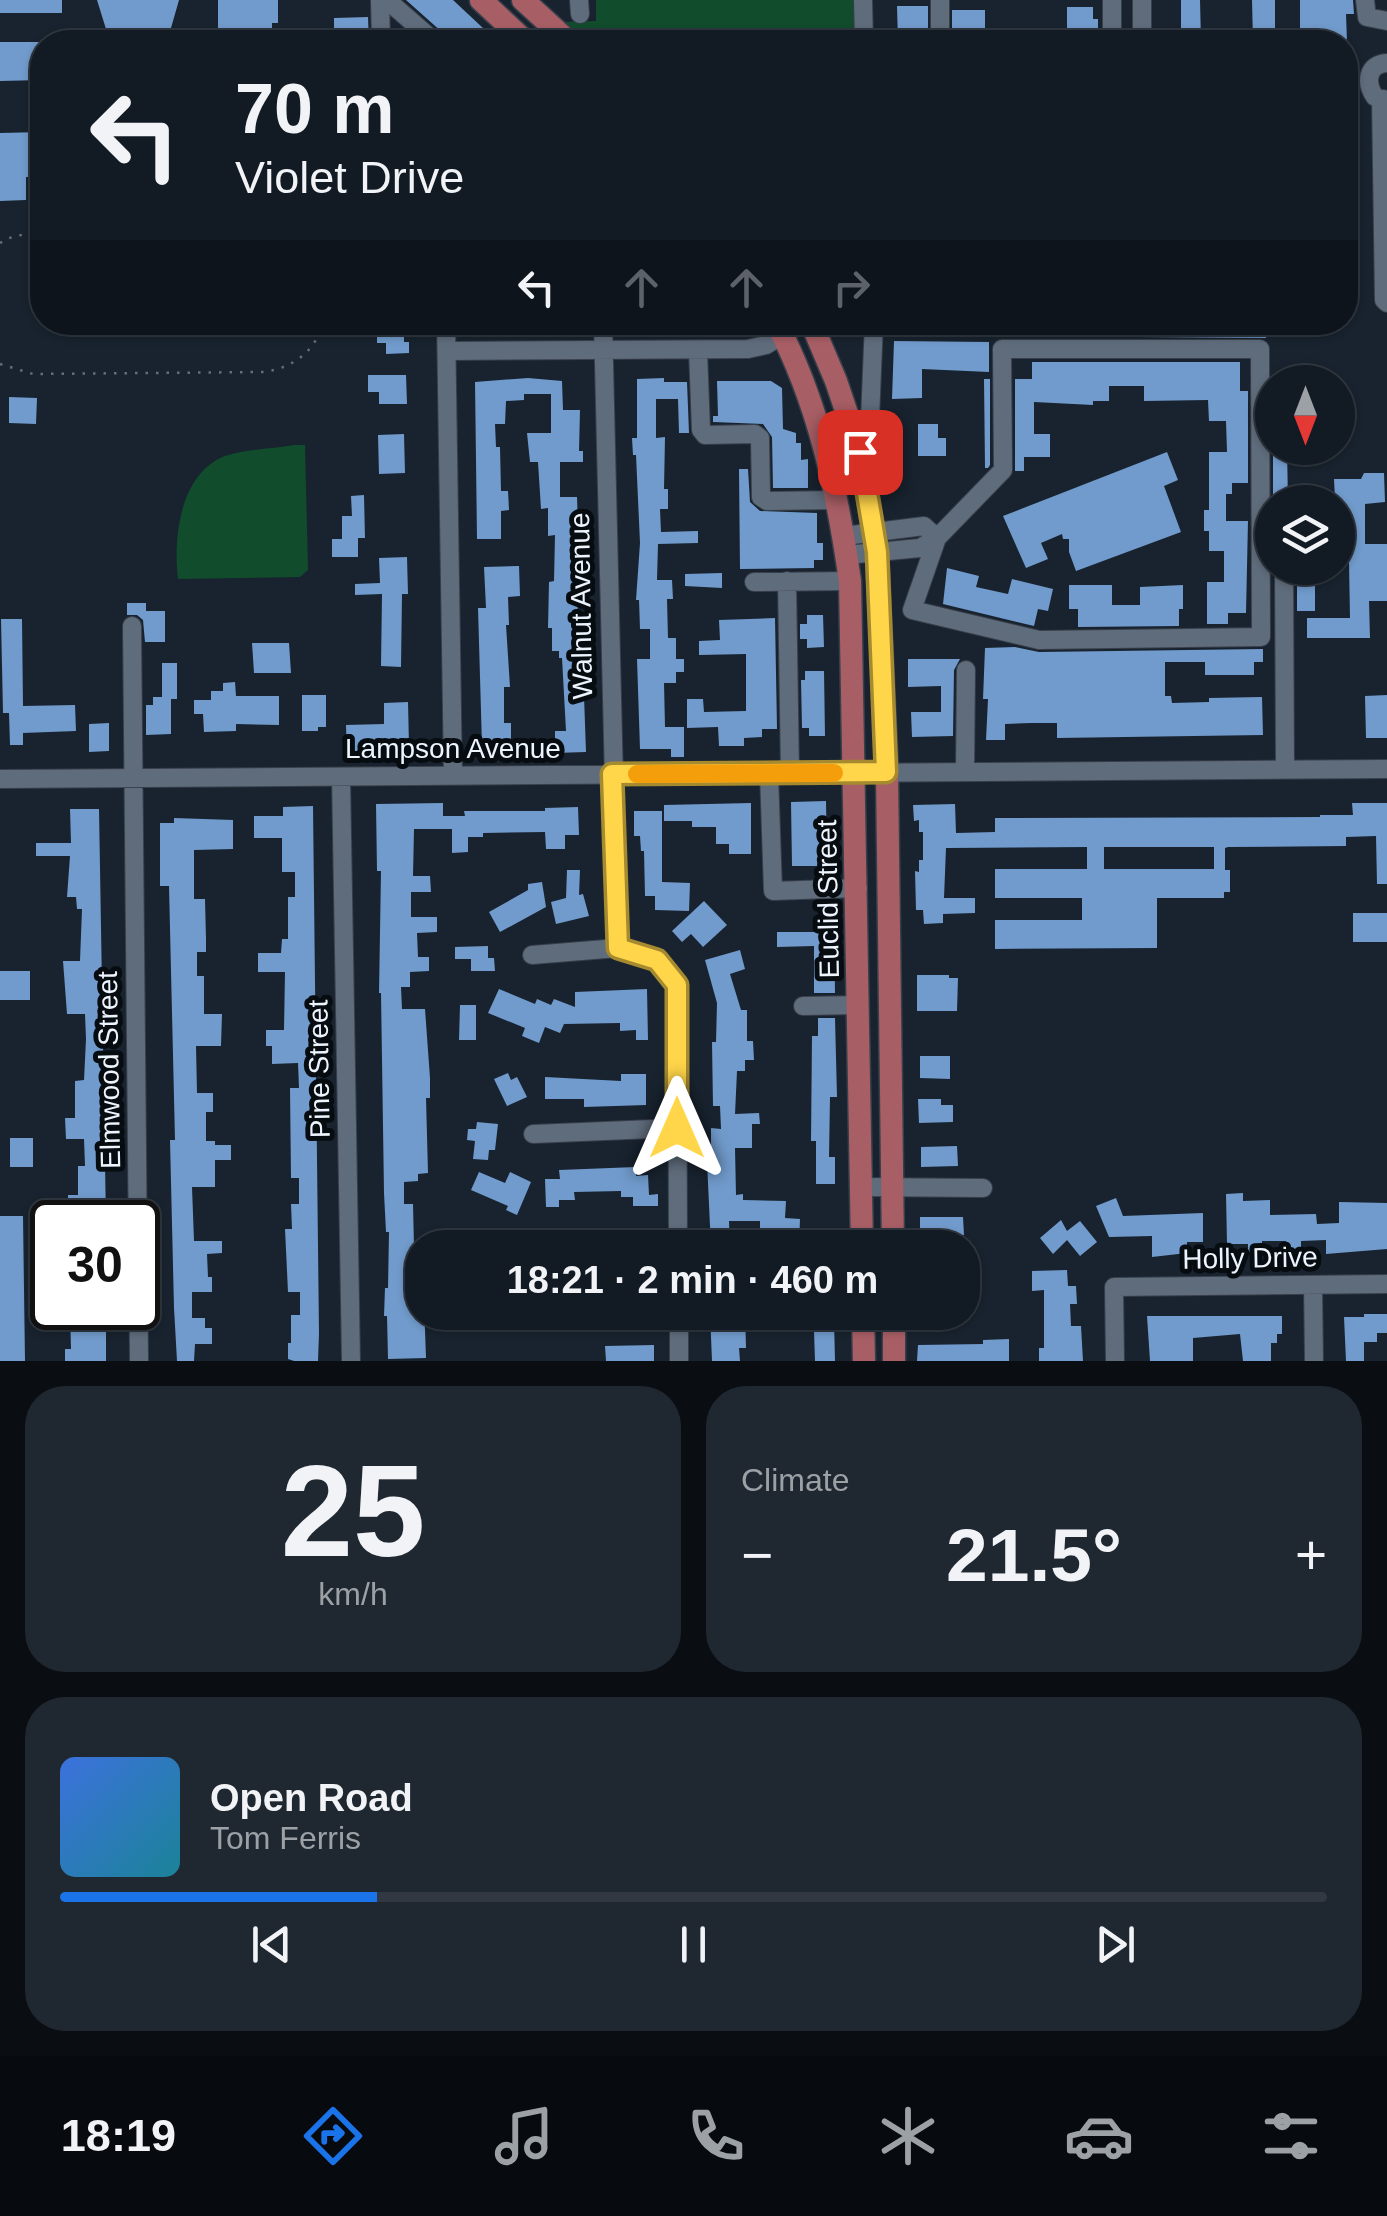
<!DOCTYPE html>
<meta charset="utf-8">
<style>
:root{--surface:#121a23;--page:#1f2730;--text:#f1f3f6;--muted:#9ca1a6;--line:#313841;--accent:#1a73e8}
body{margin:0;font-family:Arial,sans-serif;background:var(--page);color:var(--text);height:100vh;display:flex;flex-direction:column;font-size:38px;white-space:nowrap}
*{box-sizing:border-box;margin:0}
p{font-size:32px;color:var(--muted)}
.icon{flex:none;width:55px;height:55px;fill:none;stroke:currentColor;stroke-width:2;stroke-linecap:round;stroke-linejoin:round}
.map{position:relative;height:1361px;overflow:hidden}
.sheet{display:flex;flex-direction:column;gap:25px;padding:25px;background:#0a0e13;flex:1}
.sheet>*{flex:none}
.guide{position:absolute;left:30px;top:30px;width:1328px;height:305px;border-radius:40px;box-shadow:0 2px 8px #0004,0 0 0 2px var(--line);background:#121a23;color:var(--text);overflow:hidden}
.needle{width:65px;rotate:180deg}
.buttons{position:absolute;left:1255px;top:365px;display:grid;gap:20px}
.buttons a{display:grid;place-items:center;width:100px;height:100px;border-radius:50%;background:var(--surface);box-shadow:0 2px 8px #0004,0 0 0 2px var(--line);font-size:50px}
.speed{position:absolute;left:30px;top:1200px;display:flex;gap:20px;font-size:50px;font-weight:700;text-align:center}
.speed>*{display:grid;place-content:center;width:130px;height:130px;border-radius:50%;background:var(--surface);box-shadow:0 2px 8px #0004,0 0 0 2px var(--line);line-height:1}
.speed .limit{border:5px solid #111;border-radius:15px;background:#fff;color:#111}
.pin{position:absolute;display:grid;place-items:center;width:85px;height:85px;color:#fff;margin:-42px;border-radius:20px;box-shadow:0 5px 15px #0006}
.me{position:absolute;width:110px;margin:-55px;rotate:0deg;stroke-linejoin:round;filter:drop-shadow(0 0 8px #0008)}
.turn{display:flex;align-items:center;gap:35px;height:210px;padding:0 40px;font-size:45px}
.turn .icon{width:130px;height:130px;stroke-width:2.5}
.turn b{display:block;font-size:70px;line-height:85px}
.lanes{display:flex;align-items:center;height:95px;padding:0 40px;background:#0003;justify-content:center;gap:50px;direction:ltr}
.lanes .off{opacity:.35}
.big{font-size:75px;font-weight:700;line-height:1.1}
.sheet .tile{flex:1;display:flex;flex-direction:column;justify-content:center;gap:15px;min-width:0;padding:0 35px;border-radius:40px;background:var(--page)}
.sheet .dial{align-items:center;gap:0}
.dial b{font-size:130px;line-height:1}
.song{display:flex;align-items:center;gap:30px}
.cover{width:120px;height:120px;border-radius:15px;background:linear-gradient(135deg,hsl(220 70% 55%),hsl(190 70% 35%))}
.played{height:10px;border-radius:5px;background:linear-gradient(90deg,var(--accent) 25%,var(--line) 25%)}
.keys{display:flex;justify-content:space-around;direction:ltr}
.heat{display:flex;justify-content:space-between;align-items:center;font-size:55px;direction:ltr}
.sheet .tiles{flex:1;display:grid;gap:25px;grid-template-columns:1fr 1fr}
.tile:last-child{grid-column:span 2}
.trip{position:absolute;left:405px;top:1230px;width:575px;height:100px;border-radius:40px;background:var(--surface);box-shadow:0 2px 8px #0004,0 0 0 2px var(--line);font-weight:700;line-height:100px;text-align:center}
.menu{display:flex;height:160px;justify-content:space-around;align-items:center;background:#070a0e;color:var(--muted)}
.menu .icon{width:70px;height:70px}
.menu .on{color:var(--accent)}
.menu b{font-size:45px;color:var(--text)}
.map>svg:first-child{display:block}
</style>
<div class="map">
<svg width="1387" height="1361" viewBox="0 0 1387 1361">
<rect width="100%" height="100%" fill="#18232f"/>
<path fill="#114c2d" d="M596 0H857L858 42H582L561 22 596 21Z
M294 445H305L308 570 300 577 178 579C173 538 180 473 225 456 245 449 272 449 294 445Z"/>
<path fill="#719bcc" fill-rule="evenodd" d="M0 0H62V13H0Z
M97 0H179L167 42H110Z
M218 0H278V23H272V42H218Z
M406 0H453L484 29 471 42H449L443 33Z
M1181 0H1200L1201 41H1181Z
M1252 0H1275V42H1253Z
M1300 0H1353L1354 14H1346L1347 42H1300Z
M897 6H928V42H898Z
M1067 7H1093V19H1098V42H1067Z
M952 10H985V42H952Z
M368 17 369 42H334V18Z
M0 42H42V80L0 81Z
M42 132V177H26V200L0 201V133Z
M377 322H404V342H409V353L386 354V343H377Z
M1266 327V338L1006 336V329Z
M894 341 989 342V372L922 369V398L892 399Z
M1032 362H1240V391H1248V483H1232V494H1226V521H1248L1246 613H1228V624H1207V582H1224V551H1209V531H1204V510H1209V452H1227L1226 421H1209L1208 400 1144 401V386H1109V401H1093V405L1034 402V434H1050V457H1024V471H1015V379H1032Z
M368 375H406L407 404H379V392H368Z
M528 378 562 381 563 410H580L579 451H583V462H560V497H577L579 553H584L585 600H578L576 640H582L586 752 555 753V731H566L562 658H559V651H552V628H548L549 582 554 581 555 535 548 536V508L541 509 538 462H530L527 433H551V394H524V400L506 401 505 424H495L496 447H500L501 491H508L509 510 501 511V539H477L475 382Z
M664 378V382H687L689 433H679L678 399H656V438L665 437 664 489H668V509H660L661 532 698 531V543L658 544 657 580H672L673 599H667L668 638H676V659H684V672H676V683H664L665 727H684V757H671V749H640L637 659H650V629H640L639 600H636L640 543 636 455H633L632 438H637V379Z
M984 379H990V465L988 468H985Z
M717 381H771L782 388 783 429 796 433V443H801V460L808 459V488H773L772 437 763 424 713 422V416H718Z
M9 397 37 398 36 424 9 423Z
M918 424H938V438H946V456H918Z
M404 434 405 473 379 474 378 435Z
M1273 448H1287L1288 502H1273Z
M1167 452 1178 480 1164 486 1181 532 1076 571 1069 552V539H1063L1062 534 1041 543 1048 559 1026 568 1003 516Z
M739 469H748L750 502 760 511 817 513V543H823V560H814V568L740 569Z
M1364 473H1384L1385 502 1365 504V544H1387V601H1369L1370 638H1307V618H1350L1349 562 1338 563 1334 479H1361Z
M364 495 365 538H358V557H332V539H342V516H352L351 496Z
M407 557 408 594H402L401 667 381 666 382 594 355 595V584L380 583 379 558Z
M519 566 520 596 508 597 509 625H506L510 687H504V723H511V745L482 746 478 608H486L484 567Z
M947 568 979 576 976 587 1008 594 1012 579 1053 589 1048 611 1038 609 1034 626 943 604Z
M1297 568H1315V611H1297Z
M722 573V588L685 586V574Z
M1069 585H1112V605H1140V587L1183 585V609H1179V626L1078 627V609H1069Z
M127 603H146V611H165V642H145L143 620 137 615H127Z
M807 615H823L824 647 807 648V639H800V624H807Z
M775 618 777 729H762V737L744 738V746H719L718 727 687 728V699H703L704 712 746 711V654L699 655V641L720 640 719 620Z
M1 619H22L23 706 75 705 76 731 23 733V745H10L9 713H3Z
M252 643H289L291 673H254Z
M1015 647 1039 652 1263 649V662H1254V675H1205V662H1165V696H1171L1172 703 1209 702V698L1262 697 1263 735 1057 738V723H1031L1005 724V740H986L988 699H983L985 648Z
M908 659H960L954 670 953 736 912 737 911 712H941V686L908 687Z
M162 663H177V699H171V734L146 735V705H153V697H162Z
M805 671H824L825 736H809V728H802L801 680H805Z
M235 682 236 696H279V725L236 724V731L204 732 203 714H194V700H211V691H223V683Z
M302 695H326V727H318V731H302Z
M1387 695V738H1366L1365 696Z
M408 702 409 746H362V759H347L346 725 384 724V703Z
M109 723V751L89 752V724Z
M826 801 827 866H792L791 802Z
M443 803V816H465L464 811H545V808L578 807 579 835H565V849H546L545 832 483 833V837H468V852L452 853V829H414L413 876H430L431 892H411V917H437V932L417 933 418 957H429V971L410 972V987H401L402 1009H425L430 1078V1098H426L428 1173 418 1174V1181L404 1182V1204H413L414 1247H422L426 1358 388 1359 387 1316H384L385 1288H388L389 1232H386L384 1193 381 993H379L381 871H377L376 804Z
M751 803V854H729V844H716V827H692V821H664V805Z
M1352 803H1387V884H1377L1376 836 1346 837V846L1228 847 1225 848V870H1230V892H1224V898H1157V948L995 949V920H1082V898H995V869H1087V847L946 848 944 898H975V913L943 914V923L924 924 923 910H916L915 871 919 872V860H923V832H919V820L914 821 913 805 955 804 956 833 995 832V818L1320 817V815H1353ZM1104 847H1214V869H1104Z
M313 806 319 1334 318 1361H294L288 1359V1343H291V1315H300V1292H288L285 1229H292L291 1204H299V1178H291L290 1088H299L298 1063 272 1064V1046H266V1030H284L285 972H258V953H281L282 939H288V897H295V872H282V838H254V816H283V807Z
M70 809H99L106 1222H88V1209H68V1195H78V1166H85L84 1139H66L65 1118H75V1081L84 1080 86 1039 85 1014H67L63 961H80L82 909H77L76 897H67L70 856H36V843H71Z
M634 811H662V882L690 883 689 911 655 910V896H645L644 851H641L640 836H634Z
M174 818 233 820V849L194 850V899H205L206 939V952H197V976H204V1014H222L221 1046H196L197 1093H213V1112H206V1141H215V1145H231V1160H215V1187H192L194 1241H222V1253L207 1254 208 1277H212V1292H192V1318H205V1328H212V1344H195L194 1361H177L174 1308 170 1140H175L169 886H160V823H174Z
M567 870H580L579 895 583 894 589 916 556 924 551 902 566 898Z
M542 882 546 907 500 932 489 912 528 890V884Z
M704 901 727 925 703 947 691 934 682 942 672 931Z
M1353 913H1387V942H1353Z
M817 918H834L835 993H814V946L777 947V932H817Z
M488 946V958H494L495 971H471V959H455V947Z
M740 950 745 969 730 974 741 1010H747V1041H753L754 1060H745V1071H737L735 1114 759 1113 760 1124H752V1148H735L736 1195 743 1194V1200L786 1201 785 1218 800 1219 799 1248H776V1236L760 1235V1221H729L730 1248H711L707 1161H711V1128L721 1129 720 1106H713L712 1042H716L717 1003 705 960Z
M0 971H30V1000H0Z
M917 975H949V978H958L957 1011H917Z
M499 989 535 1004 537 999 551 1005 554 999 575 1007V992L647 989 648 1040H636V1030L620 1031V1023L564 1024 560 1033 545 1027 539 1043 522 1036 525 1028 488 1013Z
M460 1005H476V1040H459Z
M818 1018H835L837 1097H830L829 1157H835V1184H816V1141H811L812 1036H818Z
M920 1056H950V1079L920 1078Z
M508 1073 511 1080 517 1077 527 1097 507 1106 494 1079Z
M621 1074H646V1105L584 1107V1099H545V1077L621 1081Z
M918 1099H941V1105H953V1122L919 1123Z
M477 1122 498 1124 495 1150H489L488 1160 473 1159 475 1141 467 1140 468 1129H476Z
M10 1138H33V1167H10Z
M957 1146 958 1166 921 1167V1147Z
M636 1167V1176L648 1175 649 1195 658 1194V1206H633V1197H621V1191L574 1192 575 1200H559V1207H546L545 1179H560L559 1170Z
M479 1172 505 1183 510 1172 531 1182 517 1215 506 1210 508 1206 471 1190Z
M1243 1193V1201L1270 1200V1215L1316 1214 1317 1224 1339 1223V1202L1387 1203V1249L1326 1254V1240L1301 1241V1251H1286V1241H1262V1252H1248V1244H1227L1226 1194Z
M1116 1198 1123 1216 1203 1213V1242H1187V1253L1152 1257V1236L1109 1237 1096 1206Z
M0 1216H23L25 1361H0Z
M920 1217H963L964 1235 920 1236Z
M1061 1220 1067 1231 1080 1221 1097 1242 1080 1256 1067 1240 1053 1254 1040 1238Z
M1067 1270 1068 1286H1076L1077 1304H1070L1071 1326H1081L1083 1361H1039V1348H1044V1290L1032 1291V1271Z
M70 1312H106V1361H65V1349H71Z
M710 1312H745L746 1348H739L740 1361H712Z
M800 1312H827V1319H834L835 1361H815L814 1331H800Z
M1364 1314H1387V1333H1377V1342H1364V1361H1346L1344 1317H1364Z
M1147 1316H1282V1334H1277V1343H1271V1361H1243L1240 1334 1193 1338V1361H1150Z
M1009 1339V1361H917L918 1345 983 1344V1340Z
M654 1345V1361H606L605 1346Z"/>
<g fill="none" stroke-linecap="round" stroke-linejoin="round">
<defs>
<path id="minor" d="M380 0 381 42
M387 0 435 42
M579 0 580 14
M863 0 864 42
M940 0V42
M1142 0V42
M1365 0 1367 17 1387 21
M1112 42V0
M1387 63C1367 64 1365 83 1375 97L1387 100
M1381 99 1384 300 1387 303
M446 322 453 776
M603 322 618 948
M1002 349H1260L1261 637 1039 640 912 610 937 538 1003 470Z
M447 351 748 349 766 345 804 322
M698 351 701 430 705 435 755 434 760 438 761 497 767 501 837 500
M860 452 870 419 874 322
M844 536 924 526 937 538 920 548 846 555
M1284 568 1285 769
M787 581 790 773
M754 582 850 581
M132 626 139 1361
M965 772 966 670
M769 773 773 891 858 888
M341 777 351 1361
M0 779 1387 769
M532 955 618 948 657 961 677 985 678 1248
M803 1006 859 1005
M533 1134 677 1128
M861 1187 983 1188
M1313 1285 1314 1361
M679 1312V1361
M1115 1361 1114 1287 1387 1284"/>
<path id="major" d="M481 0 526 42
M523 0 569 42
M776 322C819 404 837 490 850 581L862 1248
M811 322 836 381 860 452 877 552 887 772 893 1248
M863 1312 864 1361
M894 1312V1361"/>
</defs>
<use href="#minor" stroke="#373f4a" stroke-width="20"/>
<use href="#major" stroke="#373f4a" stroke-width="25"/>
<path stroke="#656e79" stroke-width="2.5" stroke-dasharray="2.5 8" stroke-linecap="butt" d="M0 243 9 238 42 230
M0 364 33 374 264 372C295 367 314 352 324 322"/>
<use href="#minor" stroke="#5f6c7b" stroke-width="18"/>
<use href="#major" stroke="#a85e65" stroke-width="22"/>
</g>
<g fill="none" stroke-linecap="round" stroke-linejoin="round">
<defs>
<path id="route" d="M677 1128V985L657 960 618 948 612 774 886 772 877 552 860 452"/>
</defs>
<use href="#route" stroke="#a68a30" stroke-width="25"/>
<use href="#route" stroke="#ffd54a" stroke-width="18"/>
<path stroke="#f59e0b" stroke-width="18" d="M637 774 834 773"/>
</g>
<g text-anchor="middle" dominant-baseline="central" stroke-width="10" stroke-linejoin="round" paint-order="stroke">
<g font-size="28" fill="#edf4fd" stroke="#070c11">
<text transform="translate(581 606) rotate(-91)">Walnut Avenue</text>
<text x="453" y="748">Lampson Avenue</text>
<text transform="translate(828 899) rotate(-91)">Euclid Street</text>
<text transform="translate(319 1069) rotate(-91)">Pine Street</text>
<text transform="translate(109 1070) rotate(-91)">Elmwood Street</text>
<text transform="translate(1250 1258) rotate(-1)">Holly Drive</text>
</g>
</g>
</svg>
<div class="buttons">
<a><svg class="needle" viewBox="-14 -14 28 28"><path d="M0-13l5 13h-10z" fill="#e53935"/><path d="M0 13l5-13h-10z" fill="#9ca1a6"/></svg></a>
<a><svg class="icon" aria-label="layers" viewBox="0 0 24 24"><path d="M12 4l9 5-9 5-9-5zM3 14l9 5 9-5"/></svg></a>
</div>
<div class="speed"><div class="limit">30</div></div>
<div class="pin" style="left:860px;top:452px;background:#d93025"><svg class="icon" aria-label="arrive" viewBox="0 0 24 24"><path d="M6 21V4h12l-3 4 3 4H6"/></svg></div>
<svg class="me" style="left:677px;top:1128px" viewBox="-20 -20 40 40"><path d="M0-17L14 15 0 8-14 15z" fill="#ffd54a" stroke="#fff" stroke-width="4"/></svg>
<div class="trip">18:21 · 2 min · 460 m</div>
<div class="guide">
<div class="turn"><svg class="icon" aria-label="left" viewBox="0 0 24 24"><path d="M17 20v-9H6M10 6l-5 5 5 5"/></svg><div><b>70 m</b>Violet Drive</div></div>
<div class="lanes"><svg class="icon" aria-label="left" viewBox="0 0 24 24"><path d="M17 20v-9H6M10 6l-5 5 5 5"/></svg><svg class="icon off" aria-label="ahead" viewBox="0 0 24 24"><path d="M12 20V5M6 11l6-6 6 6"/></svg><svg class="icon off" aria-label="ahead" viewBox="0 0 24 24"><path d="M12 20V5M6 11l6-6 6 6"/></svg><svg class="icon off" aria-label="right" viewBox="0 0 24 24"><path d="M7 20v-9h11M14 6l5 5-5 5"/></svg></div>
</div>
</div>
<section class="sheet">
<div class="tiles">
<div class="tile dial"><b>25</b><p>km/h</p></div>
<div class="tile"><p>Climate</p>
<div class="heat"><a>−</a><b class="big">21.5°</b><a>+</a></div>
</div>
<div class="tile">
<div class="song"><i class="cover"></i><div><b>Open Road</b><p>Tom Ferris</p></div></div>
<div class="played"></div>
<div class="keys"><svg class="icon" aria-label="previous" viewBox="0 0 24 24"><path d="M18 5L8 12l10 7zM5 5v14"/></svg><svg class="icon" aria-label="pause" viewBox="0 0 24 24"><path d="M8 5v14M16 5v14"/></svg><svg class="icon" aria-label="next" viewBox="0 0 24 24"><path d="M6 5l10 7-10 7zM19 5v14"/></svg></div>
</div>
</div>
</section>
<nav class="menu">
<b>18:19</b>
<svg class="icon on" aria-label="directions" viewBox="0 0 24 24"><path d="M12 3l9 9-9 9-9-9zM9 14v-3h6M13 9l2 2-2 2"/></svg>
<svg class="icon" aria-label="music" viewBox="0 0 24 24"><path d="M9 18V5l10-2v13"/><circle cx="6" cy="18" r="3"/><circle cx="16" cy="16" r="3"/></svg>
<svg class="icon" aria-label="phone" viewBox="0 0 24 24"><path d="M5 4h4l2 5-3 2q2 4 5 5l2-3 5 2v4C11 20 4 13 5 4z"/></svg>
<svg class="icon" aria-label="climate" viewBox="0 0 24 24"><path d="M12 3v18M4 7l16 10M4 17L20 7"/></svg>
<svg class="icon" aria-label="car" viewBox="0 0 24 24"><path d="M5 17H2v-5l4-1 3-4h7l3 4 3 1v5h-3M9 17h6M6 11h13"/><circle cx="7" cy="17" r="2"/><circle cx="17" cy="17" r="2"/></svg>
<svg class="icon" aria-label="filters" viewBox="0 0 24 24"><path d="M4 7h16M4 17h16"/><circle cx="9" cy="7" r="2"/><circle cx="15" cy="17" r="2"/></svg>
</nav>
